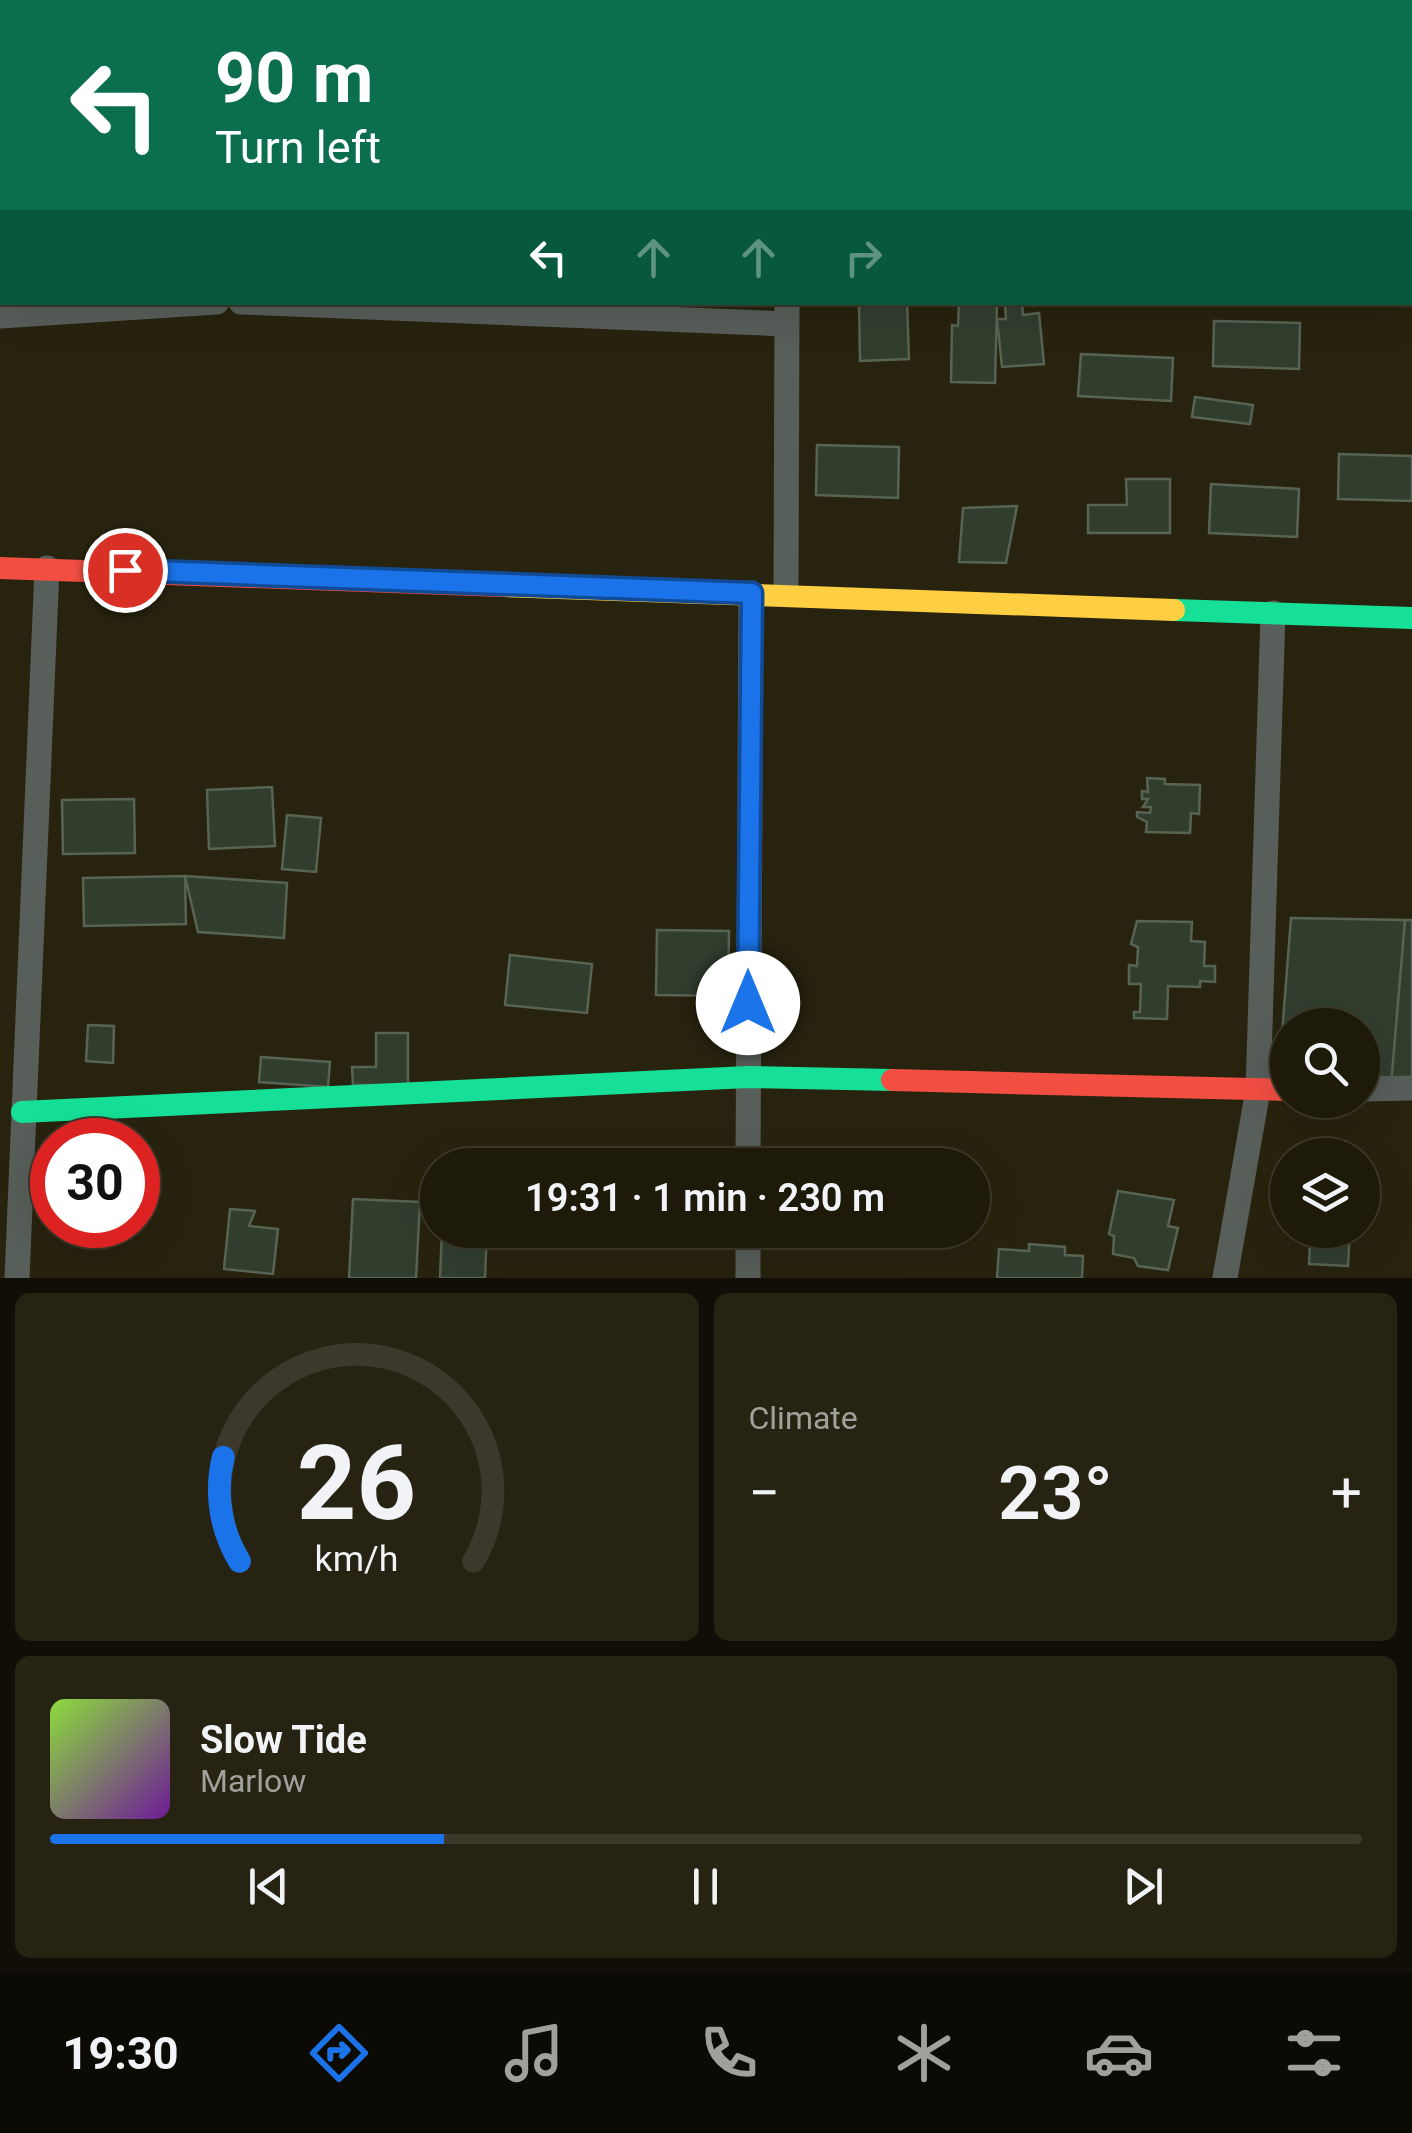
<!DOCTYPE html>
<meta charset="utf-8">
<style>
:root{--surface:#1e1a0a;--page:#262313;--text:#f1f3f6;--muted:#a1a19c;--line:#3c382b;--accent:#1a73e8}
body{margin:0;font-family:Roboto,sans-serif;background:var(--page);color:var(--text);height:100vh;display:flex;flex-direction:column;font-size:38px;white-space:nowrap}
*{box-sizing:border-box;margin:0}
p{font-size:32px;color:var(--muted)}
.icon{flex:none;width:55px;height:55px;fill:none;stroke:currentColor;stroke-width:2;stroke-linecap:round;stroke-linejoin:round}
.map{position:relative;height:1278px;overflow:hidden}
.panel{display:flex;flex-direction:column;gap:15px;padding:15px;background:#100e06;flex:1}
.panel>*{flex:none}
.banner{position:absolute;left:0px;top:0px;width:1412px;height:305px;box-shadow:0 10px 40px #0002,0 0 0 2px var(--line);background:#0b6e4f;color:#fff;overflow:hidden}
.controls{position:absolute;left:1270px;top:1008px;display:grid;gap:20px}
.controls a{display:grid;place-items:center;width:110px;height:110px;border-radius:50%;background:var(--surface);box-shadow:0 10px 40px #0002,0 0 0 2px var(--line);font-size:50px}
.speed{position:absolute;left:30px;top:1118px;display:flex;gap:20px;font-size:50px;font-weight:700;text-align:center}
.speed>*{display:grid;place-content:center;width:130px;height:130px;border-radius:50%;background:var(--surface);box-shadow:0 10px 40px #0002,0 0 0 2px var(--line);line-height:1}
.speed .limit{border:15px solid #d22;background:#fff;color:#111}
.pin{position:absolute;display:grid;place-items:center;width:85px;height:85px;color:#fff;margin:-42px;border:5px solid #fff;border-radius:50%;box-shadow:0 2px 10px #0007}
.me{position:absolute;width:110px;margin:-55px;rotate:0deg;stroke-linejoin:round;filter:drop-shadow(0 0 8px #0008)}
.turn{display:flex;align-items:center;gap:35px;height:210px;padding:0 50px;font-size:45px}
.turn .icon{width:130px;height:130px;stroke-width:2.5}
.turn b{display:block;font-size:70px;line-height:85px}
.lanes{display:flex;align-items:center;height:95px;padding:0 50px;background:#0003;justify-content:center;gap:50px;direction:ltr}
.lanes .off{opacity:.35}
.big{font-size:75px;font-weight:600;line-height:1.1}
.panel .widget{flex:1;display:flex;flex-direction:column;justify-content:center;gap:15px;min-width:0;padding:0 35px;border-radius:15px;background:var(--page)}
.panel .dial{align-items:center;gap:0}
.dial svg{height:260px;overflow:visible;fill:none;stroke:var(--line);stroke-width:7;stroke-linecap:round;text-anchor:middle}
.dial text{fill:var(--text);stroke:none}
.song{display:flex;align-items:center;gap:30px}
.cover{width:120px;height:120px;border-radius:15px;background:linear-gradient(135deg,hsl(90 70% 55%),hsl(280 70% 35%))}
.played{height:10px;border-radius:5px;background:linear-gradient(90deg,var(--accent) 30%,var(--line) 30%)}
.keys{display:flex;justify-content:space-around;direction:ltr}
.heat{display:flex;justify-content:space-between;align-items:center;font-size:55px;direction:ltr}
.panel .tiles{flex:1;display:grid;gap:15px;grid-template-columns:1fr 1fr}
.widget:last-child{grid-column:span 2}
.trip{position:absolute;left:420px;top:1148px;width:570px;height:100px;border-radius:50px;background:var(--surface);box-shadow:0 10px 40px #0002,0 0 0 2px var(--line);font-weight:600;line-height:100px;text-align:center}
.tabs{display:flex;height:160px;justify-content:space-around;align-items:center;background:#0c0a04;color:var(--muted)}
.tabs .icon{width:70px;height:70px}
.tabs .active{color:var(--accent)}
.tabs b{font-size:45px;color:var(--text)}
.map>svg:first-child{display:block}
</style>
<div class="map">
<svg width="1412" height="1278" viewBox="0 0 1412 1278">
<rect width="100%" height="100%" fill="#28230e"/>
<path fill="#313e2e" stroke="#586453" stroke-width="2.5" d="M817 0H922V2H817Z
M859 302H907L909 359 860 361Z
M959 302H997L995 383 951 382 952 325 958 326Z
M1022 303 1023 315 1039 313 1044 364 1002 367 997 319H1006L1005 305Z
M1214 321 1300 323 1299 369 1213 366Z
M1081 354 1173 358 1171 401 1078 396Z
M1195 397 1253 405 1250 424 1192 417Z
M817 445 899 447 898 498 816 495Z
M1339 454 1412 456V501L1338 499Z
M1126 479H1170V533H1088V505H1127Z
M1211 484 1299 489 1297 537 1209 533Z
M1017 506 1006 563 959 562 963 508Z
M1147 778 1165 779V784L1200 785 1199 814 1191 813 1190 833 1146 832 1147 822 1137 817V812L1150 813 1151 807H1143L1148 799H1142V791L1148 792Z
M272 787 275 846 209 849 207 790Z
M134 799 135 853 63 854 62 800Z
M287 815 321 818 316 872 282 869Z
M185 876 186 924 84 926 83 878Z
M185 876 287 883 284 938 198 932Z
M1291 918 1405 920 1391 1085H1362V1025H1288V1086H1278Z
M1405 920H1412V1084L1391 1085Z
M1137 921 1192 922 1191 941 1205 942 1204 966H1215V982L1200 981V987L1168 986 1167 1019 1134 1018V1012H1140L1141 984H1129V965L1137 966 1138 947 1131 944Z
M657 930 729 931 728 996 656 995Z
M510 955 592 964 587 1013 505 1005Z
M88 1025 114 1026 113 1063 86 1061Z
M376 1033H408V1085H353L352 1067H376Z
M261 1057 330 1062 328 1087 259 1082Z
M1118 1191 1174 1200 1168 1226 1178 1228 1168 1270 1138 1266 1134 1258 1113 1254 1114 1236 1109 1234Z
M353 1199 420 1202 416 1278H349Z
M230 1209 255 1211 249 1226 278 1229 273 1274 224 1269Z
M442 1230H487L485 1278H440Z
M1303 1230H1350L1348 1266 1309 1264 1310 1238H1302Z
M1029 1244 1065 1247V1255L1083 1256 1082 1278H997L999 1249 1029 1251Z"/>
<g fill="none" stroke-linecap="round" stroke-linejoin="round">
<path stroke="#585e5a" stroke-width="25" d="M1082 0V2
M236 2V0
M531 2V0
M796 2V0
M1410 271H1412
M241 302 787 324
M0 316 217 302
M786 594 787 302
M1362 1089 1412 1088
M748 1165 751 593
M748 1230V1278
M17 1278 47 568
M1225 1278 1258 1090 1273 613"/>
<path stroke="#16e098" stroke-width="22" d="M1174 610 1412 618
M22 1112 748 1077 892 1080"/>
<path stroke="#ffcf43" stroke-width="22" d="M502 586 1174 610"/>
<path stroke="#f24e42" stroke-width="22" d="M0 568 502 586
M892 1080 1288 1090"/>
</g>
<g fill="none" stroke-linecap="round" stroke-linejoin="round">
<defs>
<path id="route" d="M125 570 752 593 748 1003"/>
</defs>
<use href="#route" stroke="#114b97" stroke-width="25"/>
<use href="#route" stroke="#1a73e8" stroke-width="18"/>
</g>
</svg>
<div class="controls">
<a><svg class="icon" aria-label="search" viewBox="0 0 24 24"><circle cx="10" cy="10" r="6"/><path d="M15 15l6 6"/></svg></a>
<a><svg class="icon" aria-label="layers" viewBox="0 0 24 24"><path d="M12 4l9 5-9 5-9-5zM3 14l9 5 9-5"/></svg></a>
</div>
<div class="speed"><div class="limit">30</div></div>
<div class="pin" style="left:125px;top:570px;background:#d93025"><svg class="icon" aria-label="arrive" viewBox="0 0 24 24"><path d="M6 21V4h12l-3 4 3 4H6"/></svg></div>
<svg class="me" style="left:748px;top:1003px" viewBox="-20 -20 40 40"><circle r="19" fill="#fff"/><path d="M0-13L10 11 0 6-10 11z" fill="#1a73e8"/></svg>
<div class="trip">19:31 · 1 min · 230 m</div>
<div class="banner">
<div class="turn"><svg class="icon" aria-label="left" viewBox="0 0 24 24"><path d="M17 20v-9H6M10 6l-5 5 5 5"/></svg><div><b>90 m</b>Turn left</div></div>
<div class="lanes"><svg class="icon" aria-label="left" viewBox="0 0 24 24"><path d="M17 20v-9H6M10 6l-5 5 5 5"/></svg><svg class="icon off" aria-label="ahead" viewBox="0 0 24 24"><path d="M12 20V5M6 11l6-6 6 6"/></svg><svg class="icon off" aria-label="ahead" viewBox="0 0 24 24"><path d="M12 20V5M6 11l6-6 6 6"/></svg><svg class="icon off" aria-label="right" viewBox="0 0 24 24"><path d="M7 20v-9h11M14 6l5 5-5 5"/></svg></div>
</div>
</div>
<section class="panel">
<div class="tiles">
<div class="widget dial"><svg viewBox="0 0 100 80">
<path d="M14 69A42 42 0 1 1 86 69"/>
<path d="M14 69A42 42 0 0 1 9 37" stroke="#1a73e8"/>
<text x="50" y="56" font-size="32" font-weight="700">26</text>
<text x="50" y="72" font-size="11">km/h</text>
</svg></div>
<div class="widget"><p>Climate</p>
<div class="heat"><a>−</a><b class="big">23°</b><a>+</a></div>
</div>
<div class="widget">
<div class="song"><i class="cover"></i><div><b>Slow Tide</b><p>Marlow</p></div></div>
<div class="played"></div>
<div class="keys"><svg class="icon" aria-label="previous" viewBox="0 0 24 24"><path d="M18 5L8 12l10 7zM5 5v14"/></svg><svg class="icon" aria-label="pause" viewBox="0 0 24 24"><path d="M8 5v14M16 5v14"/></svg><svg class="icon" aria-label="next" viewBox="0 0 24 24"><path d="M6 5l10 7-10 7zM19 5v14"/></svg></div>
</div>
</div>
</section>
<nav class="tabs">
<b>19:30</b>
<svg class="icon active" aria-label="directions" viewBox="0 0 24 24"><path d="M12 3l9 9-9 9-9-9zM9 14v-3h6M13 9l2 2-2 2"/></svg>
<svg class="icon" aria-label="music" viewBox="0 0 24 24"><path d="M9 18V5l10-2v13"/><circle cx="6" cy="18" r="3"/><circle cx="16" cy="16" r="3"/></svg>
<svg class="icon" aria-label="phone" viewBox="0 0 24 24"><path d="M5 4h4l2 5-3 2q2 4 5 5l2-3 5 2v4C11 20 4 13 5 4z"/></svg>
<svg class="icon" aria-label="climate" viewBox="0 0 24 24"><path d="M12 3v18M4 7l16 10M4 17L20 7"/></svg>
<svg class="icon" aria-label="car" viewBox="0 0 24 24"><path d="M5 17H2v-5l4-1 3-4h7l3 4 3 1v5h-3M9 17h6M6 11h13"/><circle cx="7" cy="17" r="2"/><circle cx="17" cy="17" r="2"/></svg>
<svg class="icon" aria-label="filters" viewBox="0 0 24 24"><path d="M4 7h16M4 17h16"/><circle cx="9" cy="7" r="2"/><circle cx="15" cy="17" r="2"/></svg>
</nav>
